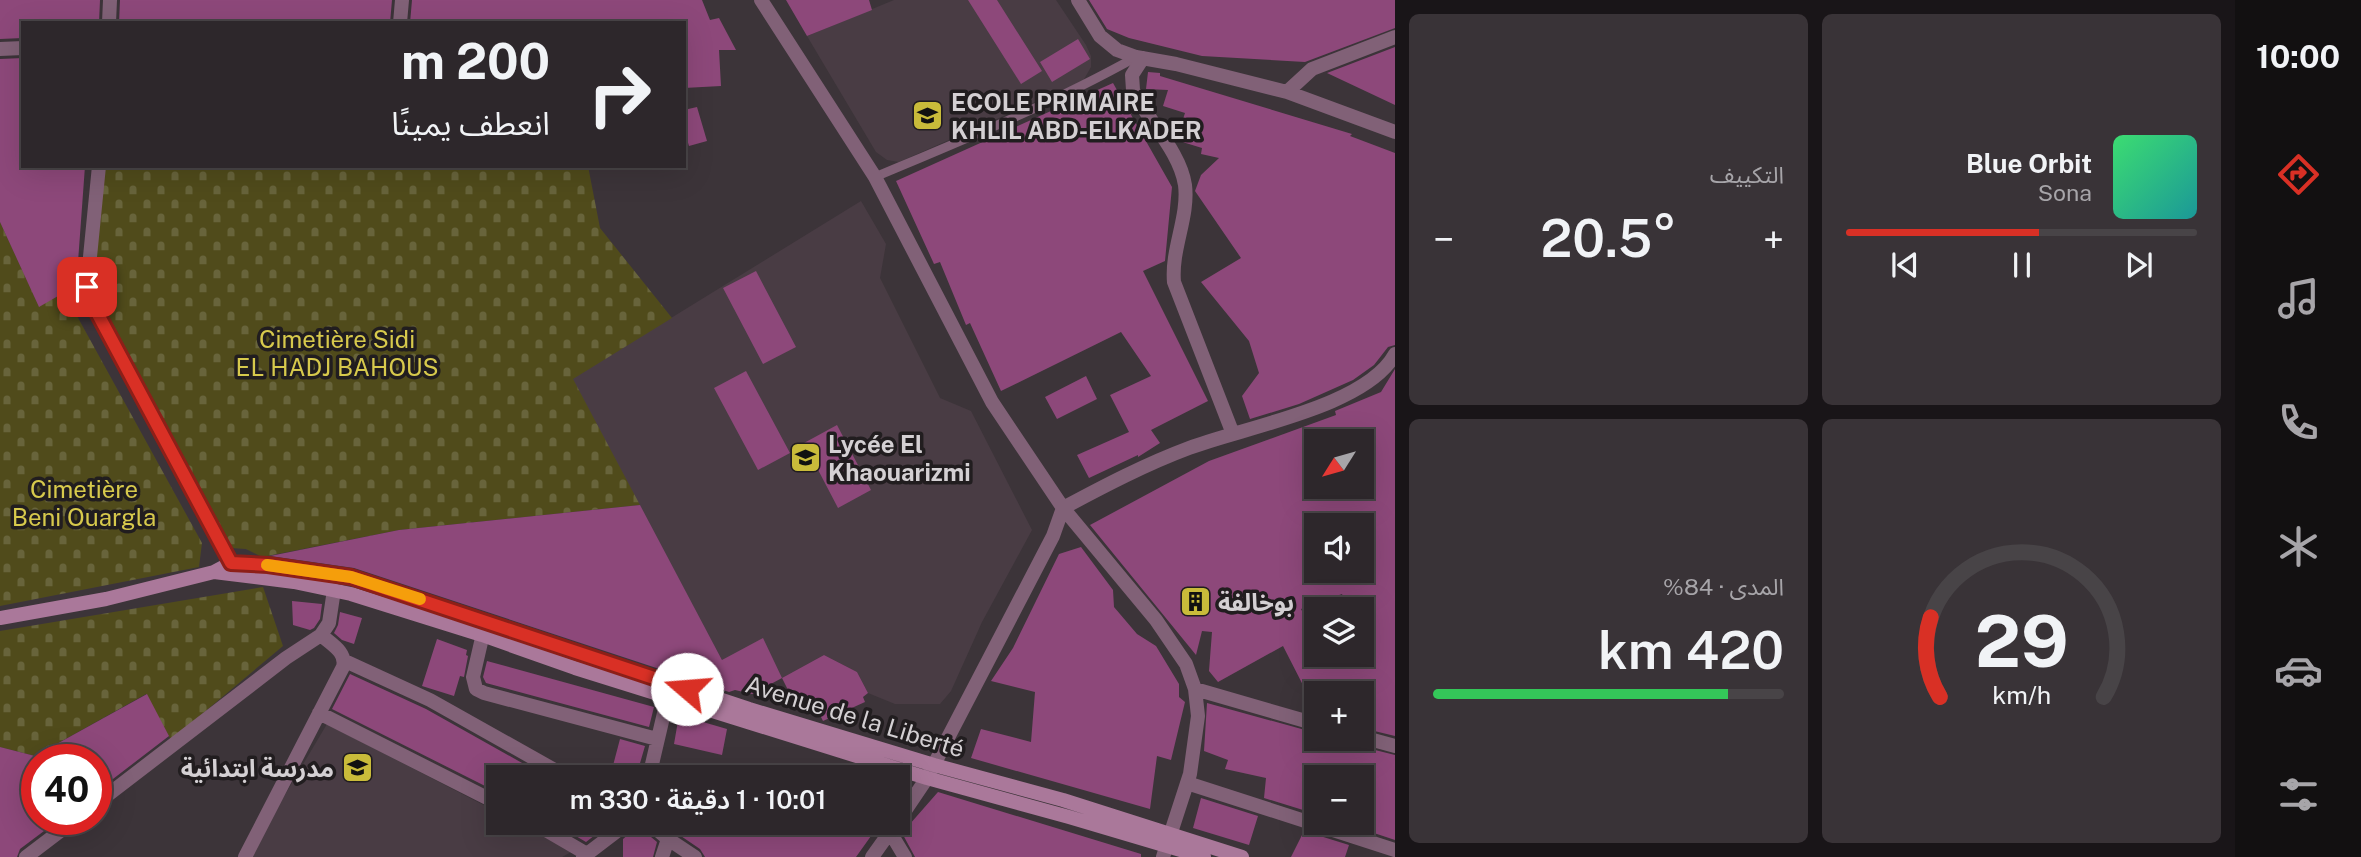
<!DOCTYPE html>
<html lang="ar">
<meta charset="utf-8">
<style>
:root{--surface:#2d272b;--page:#393337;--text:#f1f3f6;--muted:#a7a5a9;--line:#484447;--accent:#d93025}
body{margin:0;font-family:"Public Sans","Noto Sans Arabic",sans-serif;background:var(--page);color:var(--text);direction:rtl;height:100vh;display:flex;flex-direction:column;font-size:26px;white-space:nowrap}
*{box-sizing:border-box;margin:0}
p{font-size:23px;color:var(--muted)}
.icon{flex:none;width:38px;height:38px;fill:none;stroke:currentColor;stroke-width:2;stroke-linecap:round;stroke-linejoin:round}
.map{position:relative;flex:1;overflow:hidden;direction:ltr}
.drawer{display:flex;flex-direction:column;gap:14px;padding:14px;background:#191518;width:840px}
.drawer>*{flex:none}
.banner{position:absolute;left:21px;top:21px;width:665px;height:147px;border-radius:0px;box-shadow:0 7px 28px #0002,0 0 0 2px var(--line);direction:rtl;background:#2d272b;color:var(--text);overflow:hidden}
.needle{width:46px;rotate:233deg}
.controls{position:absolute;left:1304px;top:429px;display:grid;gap:14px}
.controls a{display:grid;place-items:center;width:70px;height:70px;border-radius:0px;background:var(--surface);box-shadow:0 7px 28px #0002,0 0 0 2px var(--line);font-size:35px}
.speed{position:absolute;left:21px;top:744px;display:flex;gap:14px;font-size:35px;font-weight:700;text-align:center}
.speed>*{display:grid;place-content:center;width:91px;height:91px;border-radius:50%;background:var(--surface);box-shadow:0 7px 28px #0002,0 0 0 2px var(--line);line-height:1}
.speed .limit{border:10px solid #d22;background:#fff;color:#111}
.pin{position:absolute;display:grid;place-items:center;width:60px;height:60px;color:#fff;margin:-30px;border-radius:14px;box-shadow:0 4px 10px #0006}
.me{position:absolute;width:77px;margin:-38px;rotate:288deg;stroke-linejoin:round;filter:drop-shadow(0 0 5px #0008)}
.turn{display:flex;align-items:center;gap:24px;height:147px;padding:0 21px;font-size:32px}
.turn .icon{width:91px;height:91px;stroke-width:2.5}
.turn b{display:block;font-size:49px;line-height:60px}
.big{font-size:52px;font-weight:600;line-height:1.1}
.drawer .card{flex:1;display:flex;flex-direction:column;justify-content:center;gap:10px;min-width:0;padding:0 24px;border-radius:10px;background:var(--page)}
.drawer .dial{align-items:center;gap:0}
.dial svg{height:182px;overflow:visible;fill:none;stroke:var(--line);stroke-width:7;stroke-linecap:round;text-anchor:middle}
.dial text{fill:var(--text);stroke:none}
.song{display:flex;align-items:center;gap:21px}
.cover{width:84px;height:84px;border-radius:10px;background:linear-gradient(135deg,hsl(140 70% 55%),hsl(180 70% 35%))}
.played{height:7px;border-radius:4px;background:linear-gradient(90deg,var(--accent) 55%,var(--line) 55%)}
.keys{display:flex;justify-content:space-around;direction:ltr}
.heat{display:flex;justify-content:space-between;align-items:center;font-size:38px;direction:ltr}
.charge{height:10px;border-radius:5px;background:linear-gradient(90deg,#34c759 84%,var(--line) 0)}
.drawer .tiles{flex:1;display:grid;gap:14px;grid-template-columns:repeat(2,1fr)}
.trip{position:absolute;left:486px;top:765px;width:424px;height:70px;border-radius:0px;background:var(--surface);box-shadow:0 7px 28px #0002,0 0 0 2px var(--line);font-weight:600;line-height:70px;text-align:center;direction:rtl}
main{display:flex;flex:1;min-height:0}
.tab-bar{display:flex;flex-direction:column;width:126px;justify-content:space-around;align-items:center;background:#121011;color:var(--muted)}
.tab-bar .icon{width:49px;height:49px}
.tab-bar .selected{color:var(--accent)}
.tab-bar b{font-size:32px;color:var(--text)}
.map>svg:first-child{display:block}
</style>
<main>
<nav class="tab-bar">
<b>10:00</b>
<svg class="icon selected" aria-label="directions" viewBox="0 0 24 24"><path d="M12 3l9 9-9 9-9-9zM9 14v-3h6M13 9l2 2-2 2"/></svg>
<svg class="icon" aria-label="music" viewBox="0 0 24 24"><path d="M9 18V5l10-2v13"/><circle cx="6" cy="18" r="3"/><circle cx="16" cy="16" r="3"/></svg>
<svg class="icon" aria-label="phone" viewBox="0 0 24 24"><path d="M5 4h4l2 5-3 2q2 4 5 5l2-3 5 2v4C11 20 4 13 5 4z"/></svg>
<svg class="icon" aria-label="climate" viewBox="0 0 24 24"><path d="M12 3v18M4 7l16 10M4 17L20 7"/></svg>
<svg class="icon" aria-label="car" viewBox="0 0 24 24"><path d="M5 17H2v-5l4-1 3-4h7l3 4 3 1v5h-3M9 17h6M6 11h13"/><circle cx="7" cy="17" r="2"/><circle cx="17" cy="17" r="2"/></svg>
<svg class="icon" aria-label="filters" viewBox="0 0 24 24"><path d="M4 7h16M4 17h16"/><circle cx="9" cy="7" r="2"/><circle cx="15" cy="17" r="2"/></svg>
</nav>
<section class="drawer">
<div class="tiles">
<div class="card">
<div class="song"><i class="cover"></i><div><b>Blue Orbit</b><p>Sona</p></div></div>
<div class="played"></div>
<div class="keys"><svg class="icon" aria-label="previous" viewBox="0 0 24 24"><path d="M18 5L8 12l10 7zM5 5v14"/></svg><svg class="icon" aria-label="pause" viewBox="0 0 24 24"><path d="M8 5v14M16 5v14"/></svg><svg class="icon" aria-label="next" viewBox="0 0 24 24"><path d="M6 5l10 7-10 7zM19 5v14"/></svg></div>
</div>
<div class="card"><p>التكييف</p>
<div class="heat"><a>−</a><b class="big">20.5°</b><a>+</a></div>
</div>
<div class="card dial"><svg viewBox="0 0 100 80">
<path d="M14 69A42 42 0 1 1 86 69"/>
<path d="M14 69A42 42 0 0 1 10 34" stroke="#d93025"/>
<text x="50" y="56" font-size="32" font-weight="700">29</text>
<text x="50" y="72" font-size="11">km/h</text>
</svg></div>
<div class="card"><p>المدى · 84%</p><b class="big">420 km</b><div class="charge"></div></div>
</div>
</section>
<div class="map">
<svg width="1395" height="857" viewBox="0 0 1395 857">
<defs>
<pattern id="cemetery-stones" width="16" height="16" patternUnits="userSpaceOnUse" patternTransform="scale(1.75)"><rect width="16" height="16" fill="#504b1b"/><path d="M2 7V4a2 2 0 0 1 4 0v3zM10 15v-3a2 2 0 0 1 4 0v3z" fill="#68643b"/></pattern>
</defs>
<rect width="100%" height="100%" fill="#3c3439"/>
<path fill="#493c44" d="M894 0H1056L1086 45 1091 56V67L1083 81 899 162 887 160 876 152 807 36Z
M861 201 886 244 880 278 940 398 971 411 1032 530 982 622 951 691 940 704H895L868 693 857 672 824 655 782 678 722 660 572 379Z
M327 724 499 813V822L518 823 573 851 562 857H248Z"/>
<path fill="url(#cemetery-stones)" d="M102 166H588L600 228 672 318 573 379 640 505 399 530 262 557 246 549 231 548 93 297Z
M0 222 39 306 72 288 77 316 202 543 199 567 0 606Z
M263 587 283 646 171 740 146 694 35 756 0 747V631Z"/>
<path fill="#8d487a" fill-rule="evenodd" d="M0 0H100L99 23H23V38L0 39Z
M120 0H392L390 23H119Z
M412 0H702L710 20 719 18 736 50H719L721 86 684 88V23H410Z
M786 0H869L872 10 807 36Z
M968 0H997L1042 71 1021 84Z
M1089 0H1395V28L1305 62 1202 56 1129 38 1107 29Z
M1078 39 1090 59 1052 82 1040 62Z
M1395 47V105L1327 73Z
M23 58V166H85L78 262H68L72 288 39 307 0 222V59Z
M1148 72 1160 73V76L1352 134 1350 136 1395 153V345L1388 347 1374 365 1353 380 1299 404 1250 419 1242 396 1259 373 1249 341 1201 282 1241 258 1195 191 1201 175 1219 158 1201 154 1202 148 1176 140 1185 113 1163 106 1168 90 1146 89Z
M1113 83 1172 187 1165 261 1143 271 1208 401 1151 430 1160 443 1138 457V455L1089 478 1077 455 1129 432 1110 395 1151 376 1121 332 1001 391 970 323 966 325 940 262 934 264 896 181Z
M697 107 707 141 689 146 684 129V110Z
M756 271 796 347 763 364 723 288Z
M1395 369V736L1362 728V693H1307L1283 646 1218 682 1209 671 1212 632 1202 631 1196 655 1090 525 1209 461 1336 415 1335 411 1381 392ZM1316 441H1362V486H1316ZM1316 525H1362V570H1316ZM1342 594 1348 609H1362V654H1316V631L1313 632 1301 609Z
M746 371 790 453 758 470 714 388Z
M1086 376 1097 399 1057 419 1045 397Z
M837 425 871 490 838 508 804 443Z
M640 505 722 660 763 638 782 678 752 694 735 690 729 692 354 568 270 556 399 530Z
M1081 547 1113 590 1114 607 1137 634 1156 646 1179 684V697L1185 702 1171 760 1157 756 1150 809 971 758 981 729 1031 742 1035 692 991 681 1013 648 1059 554Z
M292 601 322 604 320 619 314 628 310 630 293 625Z
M340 612 362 618 354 644 342 640 334 633 338 625Z
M437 639 467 650 466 655 468 656 464 677 460 676 454 696 422 686Z
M824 655 857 672 868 693 863 697 865 702 823 721 815 705 792 698 782 678Z
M487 661 654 707 649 727 486 683 483 677Z
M350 674 426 709 547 777H499V793L332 709Z
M147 694 169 736 96 792V760H37V819H60L20 849 17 857H0V747L35 756Z
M1207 703 1316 733V738H1344L1353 741 1359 746 1395 755V840L1341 822H1362V777H1316V814L1264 798 1266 778 1225 769 1228 760 1204 751Z
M679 715 727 729 722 755 674 744Z
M620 739 645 746 636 777H610Z
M938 792 1141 854V857H915L902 833Z
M1201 798 1258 816 1249 845 1193 828Z
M552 822H612L586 842Z
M680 822H818L836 834 844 822H881L856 857H705L700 849 675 832Z
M1304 831 1349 845 1345 857H1291Z
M629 834 635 837 639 834 651 837 657 842 653 857H623V839Z"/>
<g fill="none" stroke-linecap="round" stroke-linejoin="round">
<path stroke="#816177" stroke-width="9" d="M875 177C963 140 1052 104 1136 57"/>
<path stroke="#816177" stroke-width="14" d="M761 0 875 177 992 402 1063 508 1156 620 1186 664 1195 689 1198 716 1190 774 1163 857
M1078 0 1100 36 1117 50 1136 57 1176 64 1287 92 1395 132
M109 23 110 0
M400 23 402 0
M0 49 23 48
M1143 58 1132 75 1133 90C1147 120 1180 151 1185 185 1189 217 1171 249 1174 282L1233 434
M1287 92 1312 69 1395 37
M99 166 87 287 89 294 231 563 234 573
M485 625 473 677 476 689 484 693 657 739
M345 661 430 700 567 777
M1195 689 1316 724
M319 713 499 804
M1362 737 1395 746
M649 777 668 696
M1187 783 1395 850
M96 804 286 658 321 635 329 623 334 590
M898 821 927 778 1053 536 1063 508C1104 486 1146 464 1189 448 1244 427 1366 407 1395 354
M532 822 587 854
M648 822 668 839 662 857
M890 832 905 857
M668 839 695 857
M26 857 76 819
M245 857 343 667C347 652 331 644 321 635
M583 857 629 822
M872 857 897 822"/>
<path stroke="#aa789a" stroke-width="14" d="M214 572 294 582 351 594 482 635 575 668 927 778 1069 817 1204 857
M0 618 106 599 214 572 231 563 268 565 351 577 749 709 934 765 1063 800 1242 857"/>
</g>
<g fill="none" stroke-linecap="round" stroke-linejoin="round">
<defs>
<path id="route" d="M87 287 93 305 231 563 268 565 351 577 687 689"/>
</defs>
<use href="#route" stroke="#8d1f18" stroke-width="18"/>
<use href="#route" stroke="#d93025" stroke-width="12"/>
<path stroke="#f59e0b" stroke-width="12" d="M267 565 351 577 420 599"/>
</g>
<defs>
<symbol id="school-square" viewBox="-11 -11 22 22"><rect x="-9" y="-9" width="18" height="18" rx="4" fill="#c9bb3a" stroke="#211d1f"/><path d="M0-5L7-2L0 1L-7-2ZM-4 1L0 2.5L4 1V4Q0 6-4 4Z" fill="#111"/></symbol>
<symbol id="building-square" viewBox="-11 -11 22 22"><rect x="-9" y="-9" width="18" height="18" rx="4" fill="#c9bb3a" stroke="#211d1f"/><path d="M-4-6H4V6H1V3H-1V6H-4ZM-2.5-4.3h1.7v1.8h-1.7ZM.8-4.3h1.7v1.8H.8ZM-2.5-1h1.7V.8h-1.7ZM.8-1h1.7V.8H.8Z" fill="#111"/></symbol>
</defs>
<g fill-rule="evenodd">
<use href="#school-square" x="910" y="98" width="35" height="35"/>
<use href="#school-square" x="788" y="440" width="35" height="35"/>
<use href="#building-square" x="1178" y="584" width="35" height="35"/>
<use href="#school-square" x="340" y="750" width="35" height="35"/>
</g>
<g text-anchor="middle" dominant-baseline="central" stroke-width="7" stroke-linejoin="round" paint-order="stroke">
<g font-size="24" font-weight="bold" fill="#d4d0d3" stroke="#211d1f" text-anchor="start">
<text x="951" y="102">ECOLE PRIMAIRE<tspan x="951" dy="28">KHLIL ABD-ELKADER</tspan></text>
<text x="828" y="444">Lycée El<tspan x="828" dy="28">Khaouarizmi</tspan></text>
<text x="1218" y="602">بوخالفة</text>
<text x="334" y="768" text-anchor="end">مدرسة ابتدائية</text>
</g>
<g font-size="24" fill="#d7c94c" stroke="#211d1f">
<text x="337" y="339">Cimetière Sidi<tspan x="337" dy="28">EL HADJ BAHOUS</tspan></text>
<text x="84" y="489">Cimetière<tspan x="84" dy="28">Beni Ouargla</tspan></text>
</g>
<g font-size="24" fill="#d4d0d3" stroke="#211d1f">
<text transform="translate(855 716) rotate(17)">Avenue de la Liberté</text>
</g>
</g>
</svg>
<div class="controls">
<a><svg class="needle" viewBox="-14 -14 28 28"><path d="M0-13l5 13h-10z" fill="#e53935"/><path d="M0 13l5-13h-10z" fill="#a7a5a9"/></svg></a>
<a><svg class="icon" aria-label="sound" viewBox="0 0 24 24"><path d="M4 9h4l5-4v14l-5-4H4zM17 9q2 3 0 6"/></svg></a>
<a><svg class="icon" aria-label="layers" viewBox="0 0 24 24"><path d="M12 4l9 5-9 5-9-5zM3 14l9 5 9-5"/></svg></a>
<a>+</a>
<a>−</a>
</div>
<div class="speed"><div class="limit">40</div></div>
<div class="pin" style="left:87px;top:287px;background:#d93025"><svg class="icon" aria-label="arrive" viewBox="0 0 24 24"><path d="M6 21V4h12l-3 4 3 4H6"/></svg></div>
<svg class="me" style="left:687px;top:689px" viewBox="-20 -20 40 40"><circle r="19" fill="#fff"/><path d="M0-13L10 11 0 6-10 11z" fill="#d93025"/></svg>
<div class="trip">10:01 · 1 دقيقة · 330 m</div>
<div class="banner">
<div class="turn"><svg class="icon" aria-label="right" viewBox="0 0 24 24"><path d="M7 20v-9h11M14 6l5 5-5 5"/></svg><div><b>200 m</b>انعطف يمينًا</div></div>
</div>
</div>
</main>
